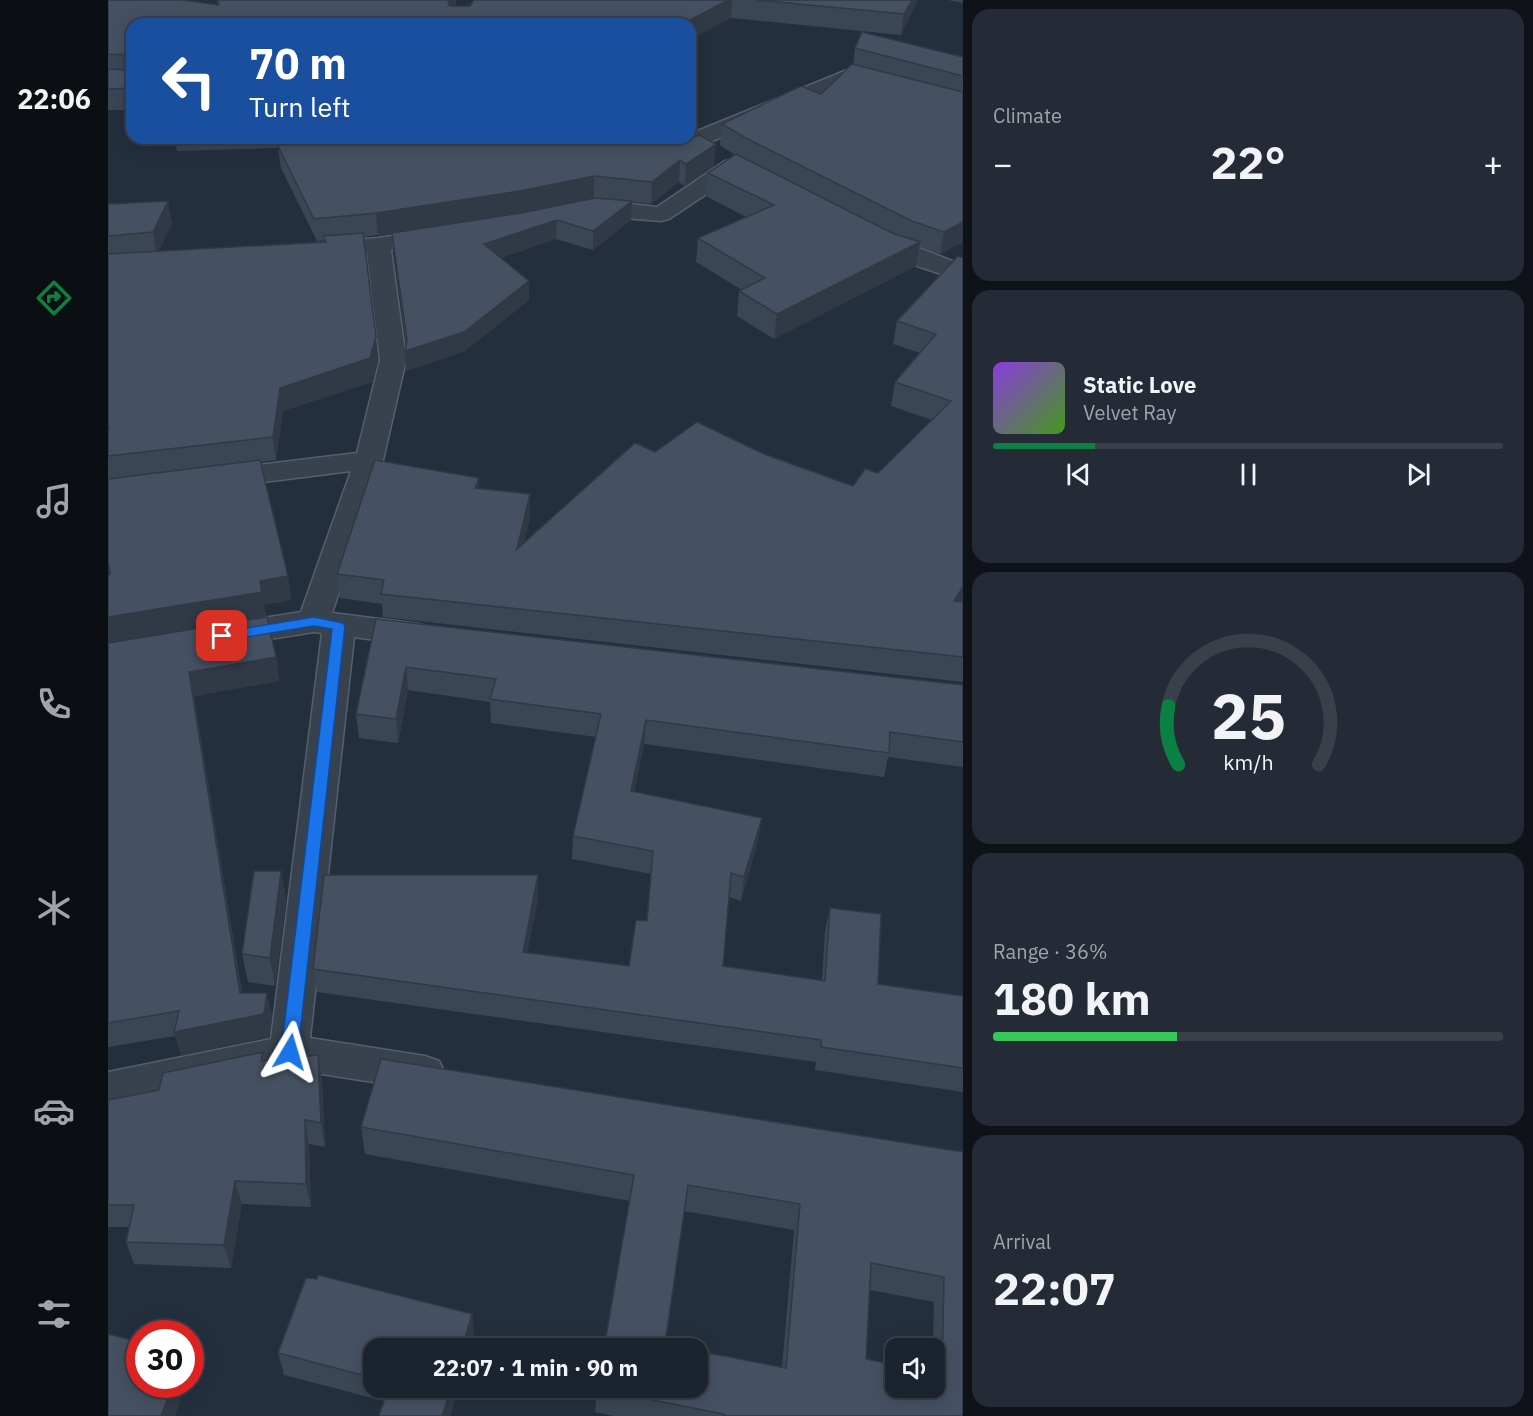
<!DOCTYPE html>
<meta charset="utf-8">
<style>
:root{--surface:#1b232e;--page:#242b36;--text:#f1f3f6;--muted:#a0a4aa;--line:#39404a;--accent:#0b8043}
body{margin:0;font-family:"IBM Plex Sans",sans-serif;background:var(--page);color:var(--text);height:100vh;display:flex;flex-direction:column;font-size:22px;white-space:nowrap}
*{box-sizing:border-box;margin:0}
p{font-size:20px;color:var(--muted)}
.icon{flex:none;width:33px;height:33px;fill:none;stroke:currentColor;stroke-width:2;stroke-linecap:round;stroke-linejoin:round}
.map{position:relative;flex:1;overflow:hidden}
.drawer{display:flex;flex-direction:column;gap:9px;padding:9px;background:#0f1319;width:570px}
.drawer>*{flex:none}
.hud{position:absolute;left:18px;top:18px;width:570px;height:126px;border-radius:18px;box-shadow:0 3px 15px #0003,0 0 0 2px var(--line);background:#1a4fa0;color:#fff;overflow:hidden}
.tools{position:absolute;left:777px;top:1338px;display:grid;gap:12px}
.tools a{display:grid;place-items:center;width:60px;height:60px;border-radius:12px;background:var(--surface);box-shadow:0 3px 15px #0003,0 0 0 2px var(--line);font-size:30px}
.speed{position:absolute;left:18px;top:1320px;display:flex;gap:12px;font-size:30px;font-weight:700;text-align:center}
.speed>*{display:grid;place-content:center;width:78px;height:78px;border-radius:50%;background:var(--surface);box-shadow:0 3px 15px #0003,0 0 0 2px var(--line);line-height:1}
.speed .limit{border:9px solid #d22;background:#fff;color:#111}
.pin{position:absolute;display:grid;place-items:center;width:51px;height:51px;color:#fff;margin:-26px;border-radius:12px;box-shadow:0 3px 9px #0006}
.me{position:absolute;width:66px;margin:-33px;rotate:7deg;stroke-linejoin:round;filter:drop-shadow(0 0 4px #0008)}
.turn{display:flex;align-items:center;gap:21px;height:126px;padding:0 24px;font-size:27px}
.turn .icon{width:78px;height:78px;stroke-width:2.5}
.turn b{display:block;font-size:42px;line-height:51px}
.big{font-size:45px;font-weight:700;line-height:1.1}
.drawer .card{flex:1;display:flex;flex-direction:column;justify-content:center;gap:9px;min-width:0;padding:0 21px;border-radius:18px;background:var(--page)}
.drawer .dial{align-items:center;gap:0}
.dial svg{height:156px;overflow:visible;fill:none;stroke:var(--line);stroke-width:7;stroke-linecap:round;text-anchor:middle}
.dial text{fill:var(--text);stroke:none}
.song{display:flex;align-items:center;gap:18px}
.cover{width:72px;height:72px;border-radius:9px;background:linear-gradient(135deg,hsl(270 70% 55%),hsl(100 70% 35%))}
.played{height:6px;border-radius:3px;background:linear-gradient(90deg,var(--accent) 20%,var(--line) 20%)}
.keys{display:flex;justify-content:space-around;direction:ltr}
.heat{display:flex;justify-content:space-between;align-items:center;font-size:33px;direction:ltr}
.charge{height:9px;border-radius:4px;background:linear-gradient(90deg,#34c759 36%,var(--line) 0)}
.trip{position:absolute;left:255px;top:1338px;width:345px;height:60px;border-radius:18px;background:var(--surface);box-shadow:0 3px 15px #0003,0 0 0 2px var(--line);font-weight:700;line-height:60px;text-align:center}
main{display:flex;flex:1;min-height:0}
.menu{display:flex;flex-direction:column;width:108px;justify-content:space-around;align-items:center;background:#0b0e12;color:var(--muted)}
.menu .icon{width:42px;height:42px}
.menu .on{color:var(--accent)}
.menu b{font-size:27px;color:var(--text)}
.map>svg:first-child{display:block}
</style>
<main>
<nav class="menu">
<b>22:06</b>
<svg class="icon on" aria-label="directions" viewBox="0 0 24 24"><path d="M12 3l9 9-9 9-9-9zM9 14v-3h6M13 9l2 2-2 2"/></svg>
<svg class="icon" aria-label="music" viewBox="0 0 24 24"><path d="M9 18V5l10-2v13"/><circle cx="6" cy="18" r="3"/><circle cx="16" cy="16" r="3"/></svg>
<svg class="icon" aria-label="phone" viewBox="0 0 24 24"><path d="M5 4h4l2 5-3 2q2 4 5 5l2-3 5 2v4C11 20 4 13 5 4z"/></svg>
<svg class="icon" aria-label="climate" viewBox="0 0 24 24"><path d="M12 3v18M4 7l16 10M4 17L20 7"/></svg>
<svg class="icon" aria-label="car" viewBox="0 0 24 24"><path d="M5 17H2v-5l4-1 3-4h7l3 4 3 1v5h-3M9 17h6M6 11h13"/><circle cx="7" cy="17" r="2"/><circle cx="17" cy="17" r="2"/></svg>
<svg class="icon" aria-label="filters" viewBox="0 0 24 24"><path d="M4 7h16M4 17h16"/><circle cx="9" cy="7" r="2"/><circle cx="15" cy="17" r="2"/></svg>
</nav>
<div class="map">
<svg width="855" height="1416" viewBox="0 0 855 1416">
<rect width="100%" height="100%" fill="#242f3e"/>
<g fill="none" stroke-linecap="round" stroke-linejoin="round">
<defs>
<path id="minor" d="M739 70 855 100V113L741 83 593 146 585 148 577 146 574 141 576 138H582V134Z
M625 159 633 161 636 166 633 171 561 219 553 221 478 215 470 213 466 208 470 203 486 200 549 207 617 161Z
M329 229 337 231 341 236 337 241 283 250 298 360 275 460 224 613 311 624 322 627 327 635 322 643 311 646 246 637 202 1038 317 1056 331 1061 337 1073 331 1085 317 1090 181 1069 0 1108V1072L163 1039 214 633 206 632 118 646 107 643 102 635 107 627 118 624 193 612 243 471 109 488 99 485 95 479 99 473 109 470 249 453 272 360 259 253 211 257 202 255 199 250 202 245 211 243 270 238Z
M767 231 855 265V280C834 275 766 254 755 238L759 233Z"/>
</defs>
<use href="#minor" stroke="#565f6c" stroke-width="3"/>
<use href="#minor" fill="#38414e" fill-rule="evenodd"/>
</g>
<path fill="#3b4654" fill-rule="evenodd" d="M0 0 110 5 109 0H348V6H362L366 0H810L793 35 623 18 582 24H24V110H0Z
M840 0H855V3Z
M747 48 855 57V242L832 254 812 247 808 266 666 339 629 316 631 291 634 290 588 262 590 238 638 217 598 196 600 173 627 155 612 145 614 124 713 94 745 65Z
M66 138H582L606 166 577 186 571 182 543 204 524 202 523 220 485 250 448 239 392 258 421 281V300L357 351 298 371 297 351 298 344 286 252 284 233 256 237 270 360 264 382 175 411 168 460 152 462 180 576 183 600 156 605 158 616 0 642V575L2 574 0 561V204L64 223 50 252 216 242V240L209 241 173 168 170 148 69 151Z
M855 258V682L275 617 274 604 232 598 229 574 371 488 422 518 416 543 547 452 656 454 745 486 770 473 824 420 783 406 787 382 812 353 785 344 789 321Z
M268 619 855 685V767L780 757 776 777 536 744 526 791 650 841 633 901 621 897 615 966 714 980 717 931 722 908 770 984 855 996V1092L707 1070 708 1062 209 992 205 969 430 898 419 952 521 966 539 921 543 874 464 859 465 836 488 737 383 723 382 702 300 690 290 743 251 738 248 714Z
M0 643 168 657 171 681 86 696 134 993 164 1016 161 1037 73 1055 67 1036 0 1047Z
M173 871 178 899 167 986 140 982 134 954Z
M155 1052 157 1061 210 1055 214 1079 217 1147 201 1144 203 1207 134 1204 123 1268 26 1264 18 1242 21 1227H0V1100L51 1090Z
M253 1127 855 1152V1416H506L487 1412 489 1388 674 1367 686 1230 576 1211 496 1348 522 1201 257 1154ZM762 1290 826 1302 825 1348H826V1388L758 1359Z
M364 1314 366 1336 266 1348V1388H351L342 1416H271L276 1401 176 1375 170 1353Z"/>
<path fill="#303945" d="M342 0H348V10L341 23 340 3Z
M620 0H624L623 18 582 40V24H575Z
M804 0H810L793 35 796 14Z
M608 144 606 166 577 186 578 164Z
M572 160 571 182 543 204 544 182Z
M486 176V198L413 213 270 236 268 213Z
M60 201 64 223 49 255 45 232Z
M524 201 523 220 485 250V231Z
M449 220 448 239 376 263V244Z
M855 222V242L832 254 836 232Z
M812 242 808 266 666 339 669 314Z
M421 281V300L357 351 298 371 297 351Z
M268 337 270 360 264 382 175 411 168 460 165 437 172 388Z
M371 478 372 501 367 488Z
M422 494V518L409 573V549Z
M180 576 183 600 156 605 158 616 0 642V617L152 581Z
M855 587V601L840 625 846 601Z
M168 657 171 681 86 696 137 1016 132 993 81 672Z
M298 667 300 690 290 743 288 719Z
M538 720 536 744 522 814 523 791Z
M654 818 650 841 633 901 636 877Z
M173 871 178 899 167 986 162 958Z
M430 875V898L415 975V952Z
M159 993 164 1016 161 1037 73 1055 66 1032Z
M210 1055 214 1079 217 1147 213 1123Z
M197 1120 201 1144 203 1207 198 1184Z
M127 1181 134 1204 123 1268 116 1245Z
M364 1314 366 1336 362 1348H354Z
M65 1384H78L67 1416H53Z
M343 1388H351L342 1416H334Z"/>
<path fill="#455162" stroke="#303945" stroke-width="1.5" fill-rule="evenodd" d="M0 0H75L111 5 110 0H342L340 3 342 6H362L366 0H620L575 24H24V88L0 89V69L22 70V55L0 54Z
M649 0H804L796 14Z
M754 32 855 57V76L747 48Z
M744 64 855 92V222L836 232 804 221 636 137 614 124 693 86 713 94Z
M582 134 587 137 591 135 608 144 578 164 572 160 544 182 486 176 412 191 268 213 206 219 170 146V138H582Z
M628 154 784 233 812 242 669 314 631 291 657 278 590 238 666 205 600 173Z
M487 198 524 201 485 231 449 220 376 244 421 281 356 332 297 351 299 340 284 233 413 213Z
M60 201 45 232 0 236V204Z
M255 233 268 337 262 358 172 388 165 437 0 456V430L1 428H0V254L218 242 215 236Z
M850 256 855 258V587L846 601 855 602V657L273 594 276 580 229 574 267 460 371 478 367 488 422 494 409 549 527 443 547 452 589 422 656 454 745 486 757 469 770 473 843 401 787 382 828 334 789 321Z
M152 460 180 576 152 581 154 592 0 617V575L2 574 0 561V479Z
M159 617 168 657 81 672 132 993H159L156 1014 66 1032 71 1011 0 1023V643Z
M268 619 855 685V742L782 732 781 753 538 720 523 791 654 818 636 877 623 873 615 966 717 981 722 908 773 914 770 984 855 996V1068L713 1047V1040L205 969 216 875H430L415 952 521 966 528 920 539 921 545 851 465 836 493 714 382 699 388 679 298 667 288 719 248 714Z
M146 871H173L162 958 134 954Z
M155 1052 153 1061 210 1055 213 1123 197 1120 198 1184 127 1181 116 1245 18 1242 26 1205H0V1100L51 1090 55 1073Z
M273 1059 855 1152V1416H616V1414L489 1389V1388H590V1351L678 1368 692 1204 580 1185 557 1344 578 1348H496L526 1175 253 1127ZM763 1263 836 1277 834 1374 826 1372V1388H788V1365L758 1359Z
M210 1275 364 1314 354 1348H266V1378L170 1353 198 1278 209 1279Z
M0 1334 32 1342V1384H65L53 1416H0Z
M280 1388H343L334 1416H271Z"/>
<path fill="#1a73e8" stroke="#114b97" stroke-width="1.5" d="M206 617 235 623 237 626 190 1052 187 1057 182 1059 176 1057 173 1052 224 629 206 626 114 641 108 636 114 632Z"/>
</svg>
<div class="tools">
<a><svg class="icon" aria-label="sound" viewBox="0 0 24 24"><path d="M4 9h4l5-4v14l-5-4H4zM17 9q2 3 0 6"/></svg></a>
</div>
<div class="speed"><div class="limit">30</div></div>
<div class="pin" style="left:114px;top:636px;background:#d93025"><svg class="icon" aria-label="arrive" viewBox="0 0 24 24"><path d="M6 21V4h12l-3 4 3 4H6"/></svg></div>
<svg class="me" style="left:182px;top:1052px" viewBox="-20 -20 40 40"><path d="M0-17L14 15 0 8-14 15z" fill="#1a73e8" stroke="#fff" stroke-width="4"/></svg>
<div class="trip">22:07 · 1 min · 90 m</div>
<div class="hud">
<div class="turn"><svg class="icon" aria-label="left" viewBox="0 0 24 24"><path d="M17 20v-9H6M10 6l-5 5 5 5"/></svg><div><b>70 m</b>Turn left</div></div>
</div>
</div>
<section class="drawer">
<div class="card"><p>Climate</p>
<div class="heat"><a>−</a><b class="big">22°</b><a>+</a></div>
</div>
<div class="card">
<div class="song"><i class="cover"></i><div><b>Static Love</b><p>Velvet Ray</p></div></div>
<div class="played"></div>
<div class="keys"><svg class="icon" aria-label="previous" viewBox="0 0 24 24"><path d="M18 5L8 12l10 7zM5 5v14"/></svg><svg class="icon" aria-label="pause" viewBox="0 0 24 24"><path d="M8 5v14M16 5v14"/></svg><svg class="icon" aria-label="next" viewBox="0 0 24 24"><path d="M6 5l10 7-10 7zM19 5v14"/></svg></div>
</div>
<div class="card dial"><svg viewBox="0 0 100 80">
<path d="M14 69A42 42 0 1 1 86 69"/>
<path d="M14 69A42 42 0 0 1 9 39" stroke="#0b8043"/>
<text x="50" y="56" font-size="32" font-weight="700">25</text>
<text x="50" y="72" font-size="11">km/h</text>
</svg></div>
<div class="card"><p>Range · 36%</p><b class="big">180 km</b><div class="charge"></div></div>
<div class="card"><p>Arrival</p><b class="big">22:07</b></div>
</section>
</main>
